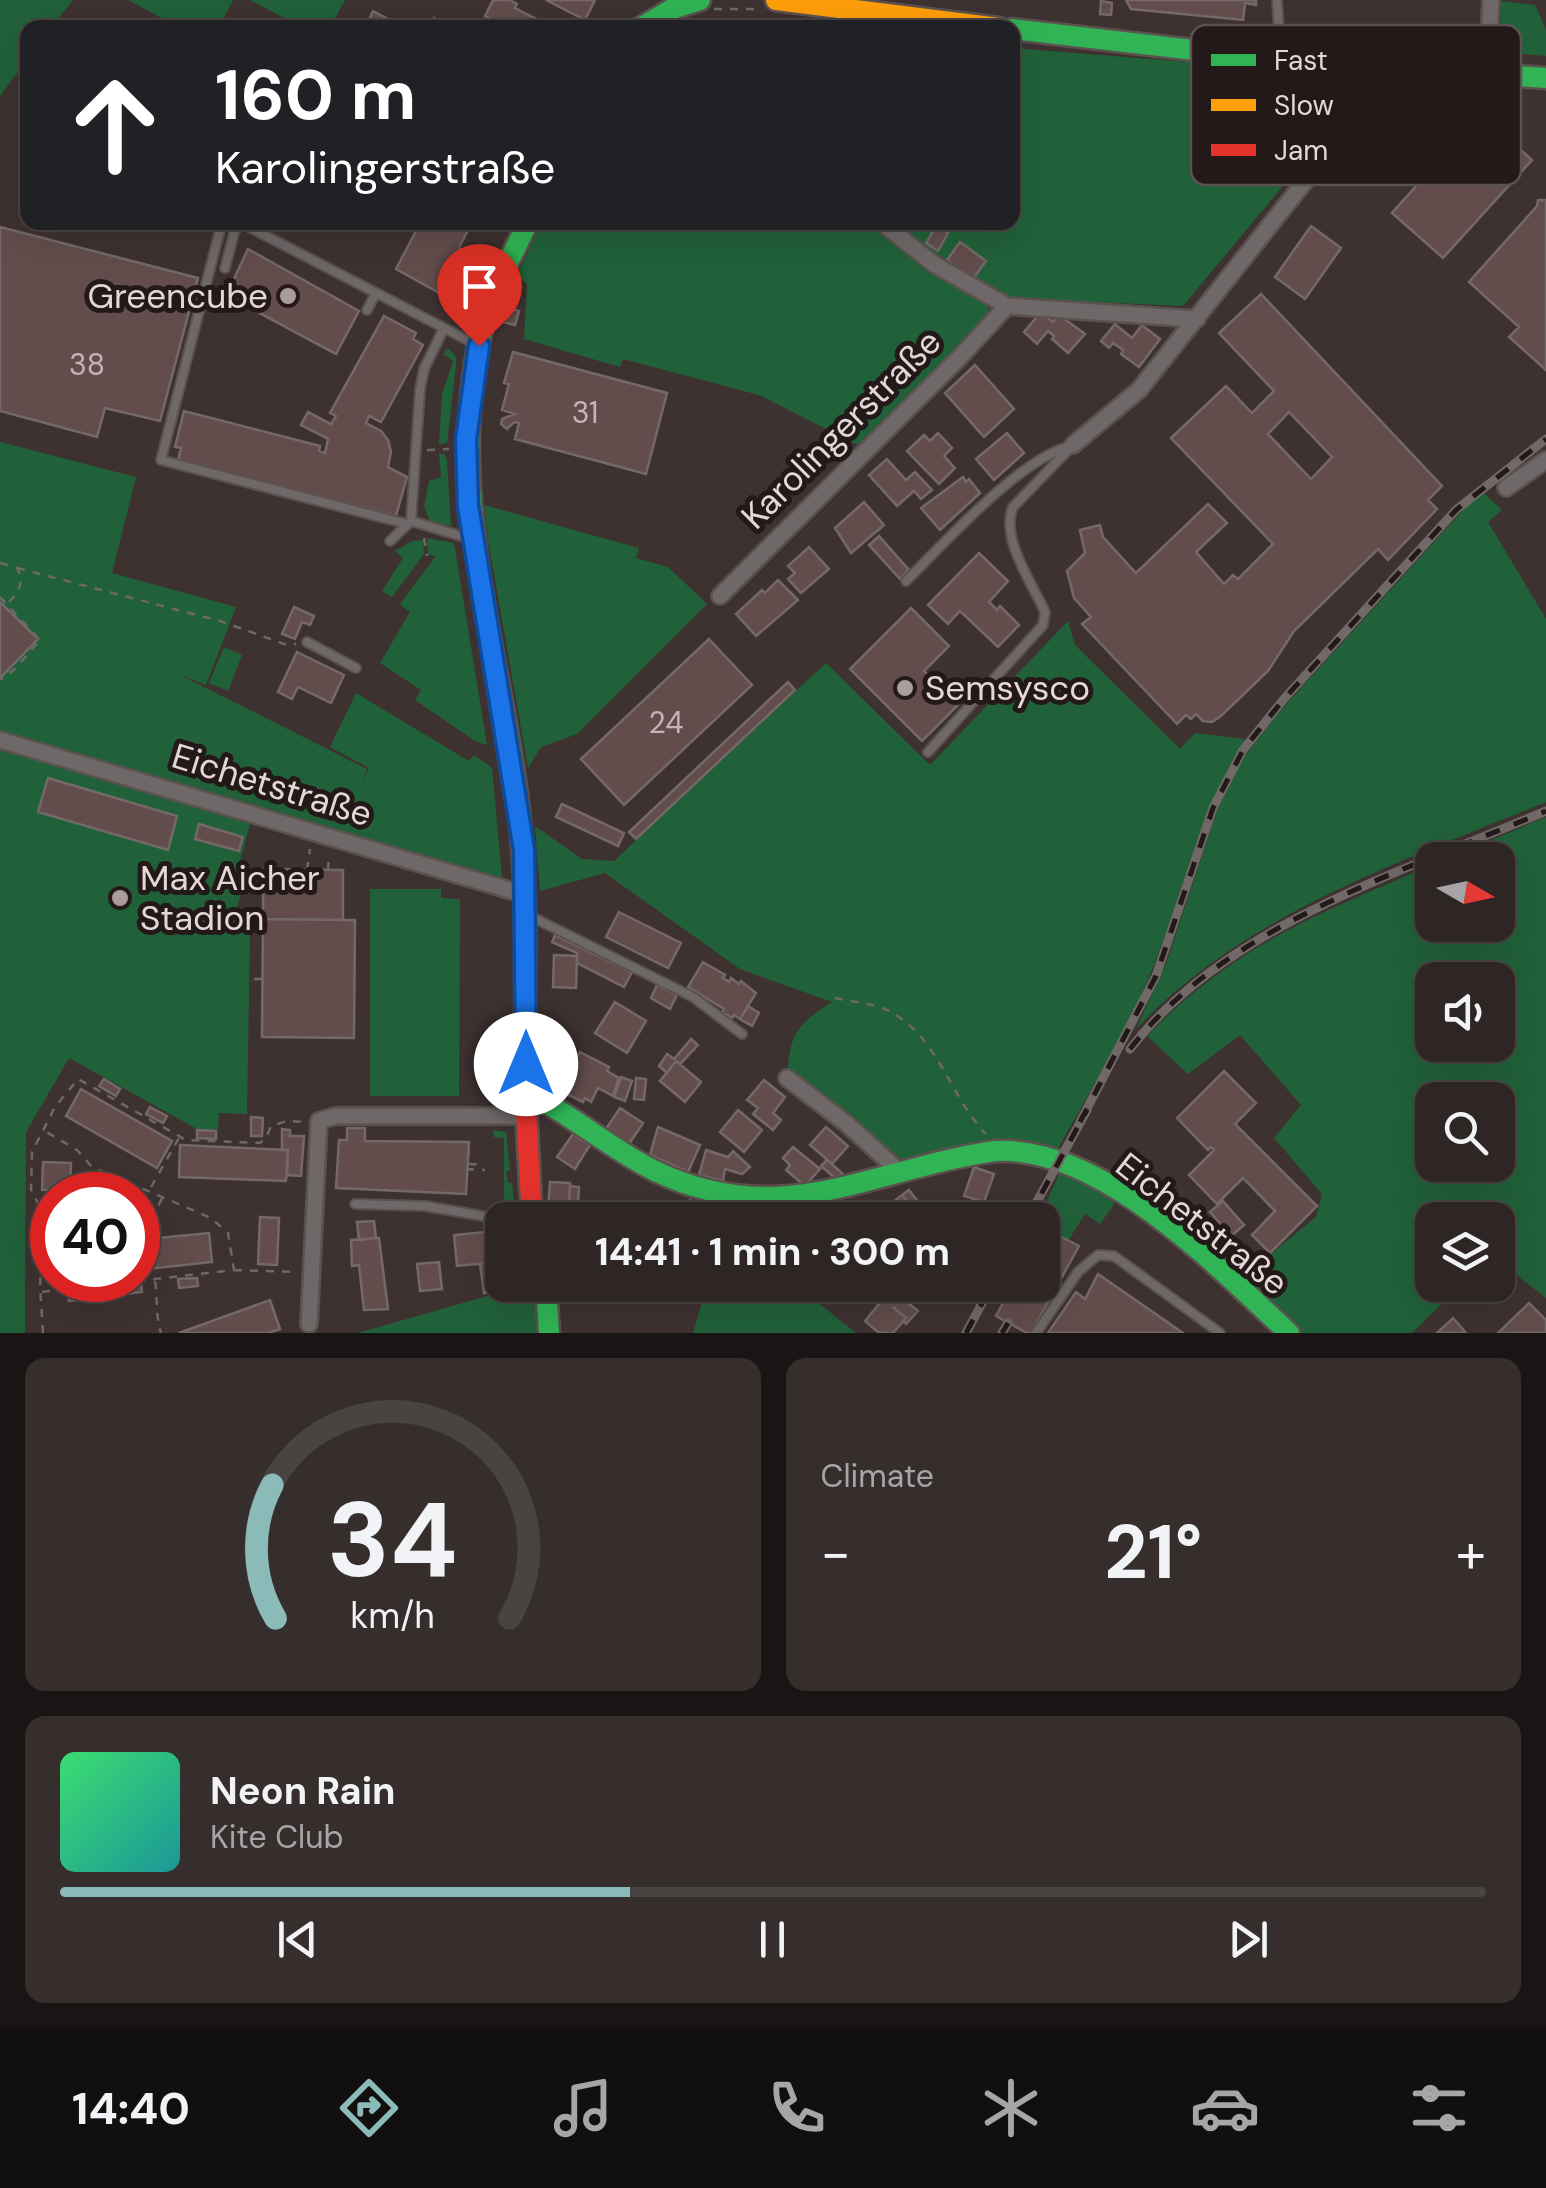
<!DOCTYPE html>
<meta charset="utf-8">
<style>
:root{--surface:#2e2625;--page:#362e2d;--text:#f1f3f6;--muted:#a7a5a7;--line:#494342;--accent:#8bbbb9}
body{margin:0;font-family:"DM Sans",sans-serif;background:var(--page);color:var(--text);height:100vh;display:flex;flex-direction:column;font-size:38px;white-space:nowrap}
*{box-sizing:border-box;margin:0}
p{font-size:32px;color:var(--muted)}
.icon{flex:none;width:55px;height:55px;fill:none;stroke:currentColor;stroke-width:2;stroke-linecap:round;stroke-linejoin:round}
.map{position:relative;height:1333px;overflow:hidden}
.drawer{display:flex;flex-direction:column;gap:25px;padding:25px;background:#191514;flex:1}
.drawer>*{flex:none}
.guide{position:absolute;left:20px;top:20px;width:1000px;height:210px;border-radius:20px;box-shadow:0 10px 40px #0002,0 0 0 2px var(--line);background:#202124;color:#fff;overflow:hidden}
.needle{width:65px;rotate:99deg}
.controls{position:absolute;left:1415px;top:842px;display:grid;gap:20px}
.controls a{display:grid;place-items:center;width:100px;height:100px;border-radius:20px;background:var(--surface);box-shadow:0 10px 40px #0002,0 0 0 2px var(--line);font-size:50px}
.speed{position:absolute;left:30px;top:1172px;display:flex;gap:20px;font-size:50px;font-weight:700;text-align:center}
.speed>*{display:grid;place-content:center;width:130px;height:130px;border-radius:50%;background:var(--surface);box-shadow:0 10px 40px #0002,0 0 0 2px var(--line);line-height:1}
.speed .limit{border:15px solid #d22;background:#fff;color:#111}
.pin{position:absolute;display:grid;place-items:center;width:85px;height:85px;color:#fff;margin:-102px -42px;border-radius:50% 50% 50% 0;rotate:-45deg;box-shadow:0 0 10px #0007}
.pin .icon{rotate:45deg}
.me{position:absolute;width:110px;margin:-55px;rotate:0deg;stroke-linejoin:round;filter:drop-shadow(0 0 8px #0008)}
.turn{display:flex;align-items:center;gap:35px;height:210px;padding:0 30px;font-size:45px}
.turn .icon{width:130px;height:130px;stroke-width:2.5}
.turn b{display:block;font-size:70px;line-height:85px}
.big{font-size:75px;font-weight:700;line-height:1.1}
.drawer .tile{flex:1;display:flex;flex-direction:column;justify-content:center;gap:15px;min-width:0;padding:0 35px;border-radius:20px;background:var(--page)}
.drawer .dial{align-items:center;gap:0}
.dial svg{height:260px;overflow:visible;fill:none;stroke:var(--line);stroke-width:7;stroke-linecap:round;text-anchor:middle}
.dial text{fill:var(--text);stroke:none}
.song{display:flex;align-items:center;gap:30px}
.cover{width:120px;height:120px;border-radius:15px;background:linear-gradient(135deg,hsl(140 70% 55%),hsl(180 70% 35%))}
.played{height:10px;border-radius:5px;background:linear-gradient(90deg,var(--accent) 40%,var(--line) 40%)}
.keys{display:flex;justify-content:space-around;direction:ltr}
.heat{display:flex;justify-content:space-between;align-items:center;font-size:55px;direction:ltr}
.drawer .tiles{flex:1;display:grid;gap:25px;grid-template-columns:1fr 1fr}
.tile:last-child{grid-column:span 2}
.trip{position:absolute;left:485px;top:1202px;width:575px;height:100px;border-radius:20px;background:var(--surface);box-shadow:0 10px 40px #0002,0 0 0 2px var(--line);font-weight:700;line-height:100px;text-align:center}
.dock{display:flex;height:160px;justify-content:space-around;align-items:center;background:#120f0f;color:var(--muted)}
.dock .icon{width:70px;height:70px}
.dock .current{color:var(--accent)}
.dock b{font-size:45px;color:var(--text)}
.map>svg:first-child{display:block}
</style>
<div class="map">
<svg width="1546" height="1333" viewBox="0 0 1546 1333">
<rect width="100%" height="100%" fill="#3e3231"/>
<path fill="#216139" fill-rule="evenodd" d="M0 0H73L52 27 28 28 27 60 0 96Z
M128 0H233L219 27H179Z
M250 0H345L330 27H301Z
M1500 1 1535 5 1546 30V56L1501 52Z
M1013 48 1388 78 1326 134 1183 306 1006 298 974 284 889 223 1012 222Z
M541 223H872L938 274 987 304 990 313 986 322 860 446 759 395 623 359 620 367 524 339 527 284 517 276Z
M448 348 456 357V365L447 443 439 444 442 394 453 361 443 354Z
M463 364 467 370 458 522 454 444Z
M0 442 136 477 112 573 236 607 206 685 178 674 367 769 361 783 369 768 330 747 356 693 469 761 474 755 492 768 502 877 498 880 0 735Z
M439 453 445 455 447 460 451 526 430 521 424 507 429 481 441 477Z
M1484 493 1502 510 1488 522 1546 619V802C1401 862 1245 913 1136 1029L1166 964 1218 808 1246 754 1281 710 1464 509Z
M484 505 639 548 636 558 668 567 707 604 577 734 541 747 528 768 488 540Z
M427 538 454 543 487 745 475 741 415 700 421 690 380 663 410 612 400 604 436 556 428 555Z
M423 540 424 554 392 597 382 591 403 558 395 551 412 541Z
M1068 621 1075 645 1180 749 1195 733 1245 739C1201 810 1184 888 1154 965 1128 1031 1089 1092 1055 1154L905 1166 788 1070C790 1031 801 1022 832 1002L740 969 605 873 540 891 535 826 582 859 614 861 826 663 930 765Z
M224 647 242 655 228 691 209 683Z
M0 747 251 820 237 873 246 877 234 918 250 929 247 1114 219 1113 218 1130 197 1129 69 1058 26 1132 25 1333H0Z
M1546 817V1298L1498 1261V1220H1432V1285H1461L1412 1333H1293L1240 1279 1316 1217 1322 1194 1274 1138 1301 1105 1240 1035 1188 1074 1147 1036C1235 945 1319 913 1432 865V925H1498V860H1444ZM1432 980H1498V1045H1432ZM1432 1100H1498V1165H1432Z
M370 889H441V898L460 899 459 1096H370Z
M513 902 517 906 518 1060H513Z
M493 1130 506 1132 510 1170 506 1172 508 1183H512L515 1210 511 1214 504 1210V1138L494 1137Z
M1062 1168 1114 1199 1113 1206 1100 1224 1085 1214 1068 1241 1043 1227 1042 1220H1038Z
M526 1285H538L541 1333H358Z
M707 1285H796L856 1333H693Z"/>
<path fill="#624d4c" stroke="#746968" stroke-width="2.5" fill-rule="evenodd" d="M493 0H510L517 4 515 8 546 24 545 28H507L485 16Z
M546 0H595L585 20Z
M1126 0H1256V5L1245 3 1243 20 1131 9Z
M1101 1 1112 3 1111 15 1100 14Z
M373 11 405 28H365Z
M434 18 451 28H430Z
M1481 114 1532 160 1443 258 1392 213Z
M1538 200H1546V370L1509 337 1519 327 1469 282 1537 206Z
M413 222H472L459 248 466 251 443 295 396 269 416 231 410 228Z
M936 226 948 233 938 251 926 243Z
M1311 226 1341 248 1305 299 1275 277Z
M0 227 198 278 160 421 105 408 97 437 0 411Z
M960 242 986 261 973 279 947 260Z
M248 249 359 311 336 354 241 303 247 290 232 283Z
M1261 294 1442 486 1428 500 1437 509 1388 560 1378 549 1294 631 1268 671 1221 716 1212 722 1203 721 1196 714 1191 719 1186 715 1177 724 1082 624 1091 617 1074 598 1067 571 1085 553 1080 530 1100 525 1103 537 1136 573 1208 504 1227 523 1196 552 1224 584 1233 575 1238 579 1273 544 1171 438 1226 386 1252 413 1274 391 1219 333ZM1289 412 1332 457 1311 479 1268 434Z
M507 307 519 311 515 325 503 322Z
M1041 312 1053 322 1059 315 1085 334 1068 353 1052 339 1054 336 1048 331 1037 344 1024 332Z
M384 316 416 333 413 339 423 345 381 422 369 416 366 423 381 431 388 440 391 452 388 467 407 477 396 516 178 460 181 448 175 447 184 411 320 446 319 451 325 453 328 439 301 425 308 412 331 424 336 416 330 413Z
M1115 324 1132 338 1142 325 1160 339 1139 367 1121 354 1123 350 1113 343 1109 348 1101 341Z
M513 352 667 393 646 474 515 439 519 423 514 422 507 429 501 424 502 419 515 414 502 410 509 384 504 383Z
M975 365 1014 409 984 437 945 393Z
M938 433 952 448 944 456 955 468 939 484 907 451 924 435 930 441Z
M1007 433 1024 453 994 480 976 459Z
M887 459 906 480 915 472 932 490 921 499 914 491 897 506 869 475Z
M963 477 966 482 969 479 980 493 940 530 921 508Z
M864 502 884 525 851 553 835 528Z
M879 536 909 570 900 579 869 545Z
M809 547 829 569 801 593 788 579 795 573 788 566Z
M979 553 1008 581 989 602 997 610 1000 606 1019 625 998 647 960 611 948 624 928 605Z
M778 580 798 600 756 636 736 614 762 590 765 593Z
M0 602 38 639 0 678Z
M294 607 314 616 310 625 302 622 295 639 282 634Z
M911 608 949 646 924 671 958 705 922 741 850 669Z
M709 639 752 685 624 805 581 759Z
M297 652 344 675 331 703 298 687 292 699 278 692Z
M788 682 795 690 636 839 629 832Z
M48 778 177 816 168 850 38 812Z
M562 804 624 833 618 846 556 817Z
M199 824 243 837 239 851 195 839Z
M263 869 343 870V920L263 919Z
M619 912 681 943 668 968 606 937Z
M263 919 355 920 354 1038 262 1037Z
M555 935 632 972 624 987 577 963V953L552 942Z
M554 955 577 956 576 988 553 987Z
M703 962 725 975 723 978 729 982 731 978 739 984 741 981 756 993 740 1019 734 1015 732 1018 722 1012 724 1009 688 987Z
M657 985 677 995 670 1009 651 998Z
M615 1002 646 1021 627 1053 595 1033Z
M748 1006 759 1013 752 1026 740 1019Z
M691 1039 698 1045 680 1064 676 1061 667 1073 659 1066 667 1054 674 1059Z
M580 1052 609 1067 607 1071 619 1078 613 1096 598 1088 591 1102 585 1098 583 1102 560 1091Z
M676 1061 701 1082 685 1102 660 1081Z
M1224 1071 1256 1103 1235 1124 1317 1206 1270 1253 1252 1235 1275 1211 1243 1178 1217 1204 1189 1175 1214 1150 1211 1147 1208 1150 1177 1118Z
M621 1077 632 1081 625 1101 614 1097Z
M636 1078 646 1079 644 1100 634 1099Z
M104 1079 120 1089 116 1096 99 1086Z
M764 1080 785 1097 773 1113 781 1120 773 1130 753 1114 758 1108 747 1100Z
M81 1089 172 1141 157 1168 66 1116Z
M150 1107 167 1116 163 1123 146 1114Z
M620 1108 643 1123 629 1144 606 1129Z
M738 1110 762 1130 744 1152 720 1132Z
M251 1117 263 1118 262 1136H251Z
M658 1127 700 1145 688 1172 650 1155Z
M826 1127 848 1146 832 1164 810 1145Z
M347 1128H365V1141L469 1142 466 1194 336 1188 339 1140H347Z
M282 1129 290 1130V1136H304L301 1176 287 1175 288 1150H282Z
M197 1130 216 1131V1139L197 1138Z
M573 1134 590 1145 575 1169 557 1157Z
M180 1145 288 1150 286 1181 179 1177Z
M793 1147 820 1169 805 1186 786 1170 790 1165 783 1158Z
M706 1150 728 1157 733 1151 750 1167 742 1174 725 1169 723 1181 699 1175Z
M827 1160 842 1173 837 1180 821 1166Z
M43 1162 71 1163 70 1190H42Z
M974 1167 994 1174 984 1202 964 1196Z
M550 1182 570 1183 569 1209 548 1208Z
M570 1186 579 1187 578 1203 569 1202Z
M909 1190 927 1213 920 1218 902 1195Z
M902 1195 920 1218 921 1220H890L883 1210Z
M690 1200 705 1211 703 1220H659L660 1215 677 1217Z
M1223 1201 1244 1225 1231 1236 1210 1212Z
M595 1202 600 1216 584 1220 580 1207Z
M843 1202 860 1217 858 1220H828Z
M972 1208 982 1214 978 1220H966Z
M260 1217 279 1218 277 1265 258 1264Z
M374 1221 376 1238 359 1240 357 1222Z
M1044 1228 1079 1246 1031 1333H1027L996 1316 1013 1285H1042Z
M485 1232 488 1263 457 1266 454 1235Z
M209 1233 212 1262 138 1270V1240Z
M379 1238 388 1309 364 1310 359 1265 352 1266 351 1240Z
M499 1255 506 1290 484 1293 480 1264 488 1263 487 1257Z
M439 1262 442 1289 420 1291 417 1264Z
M1098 1274 1183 1333H1048L1076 1292 1085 1299Z
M197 1278 198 1286 179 1288 178 1279Z
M141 1283 142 1292 124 1294 123 1285Z
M87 1290 88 1299 69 1301 68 1292Z
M902 1298 918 1311 906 1324 903 1321 906 1318 894 1308Z
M883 1299 906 1318 893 1333H879L865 1321Z
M270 1300 280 1329 268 1333H179Z
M1529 1303 1546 1320V1333H1498Z
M1453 1318 1466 1333H1437Z"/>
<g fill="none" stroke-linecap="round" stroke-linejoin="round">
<defs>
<path id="lane" d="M1277 0 1281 60
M222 222 161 460 407 524
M239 222 475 344
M225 268 237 222
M367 310 376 293
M444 328 424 369 420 390 411 521 471 539
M390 541 408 524
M906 581C945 543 1020 458 1071 446
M307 642 356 668
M928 752 1043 625 1045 612C1032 583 1000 538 1013 507L1073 445
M530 916 693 997 742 1034
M355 1204 425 1206 506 1220
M1036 1333 1078 1272 1098 1255 1114 1256 1220 1333"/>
<path id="street" d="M1487 73 1491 0
M881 222 934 264 1007 306
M1073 445 1139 390 1341 136 1373 108 1433 69
M1506 488 1546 460
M720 596 959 358 1007 306 1197 319
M0 740 526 895
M787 1078 847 1124 900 1172
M772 1200 796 1220
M877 1285 892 1297
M309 1324 319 1121 335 1116H525"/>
<path id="fast" d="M640 28 672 9 700 0
M1012 29 1281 60 1546 78
M525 1091C524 989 530 888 516 787 495 636 446 487 481 334 490 295 511 258 528 222
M525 1091C571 1114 609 1148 655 1171 782 1232 870 1169 995 1151 1102 1145 1216 1266 1289 1333
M546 1285 549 1333"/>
<path id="slow" d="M776 0 999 28"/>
<path id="jam" d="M525 1091 532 1220"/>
</defs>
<use href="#lane" stroke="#5b514f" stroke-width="12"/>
<use href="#street" stroke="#5b514f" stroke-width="20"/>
<use href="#fast" stroke="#5b514f" stroke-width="25"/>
<use href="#slow" stroke="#5b514f" stroke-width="25"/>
<use href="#jam" stroke="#5b514f" stroke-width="25"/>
<path stroke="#6e6867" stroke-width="2.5" stroke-dasharray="8 8" stroke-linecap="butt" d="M714 9H761
M1450 52 1472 53
M427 450 449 449
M424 538 427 556
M0 563 17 568C25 582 19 592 8 603
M17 568 220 621 287 645 296 644
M0 597 40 640 15 669 0 680
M307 870 310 849
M328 870 329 855
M254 979H262
M835 998C852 1002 873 1003 889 1011 938 1036 950 1097 986 1134
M468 1147 470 1164 485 1165
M466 1169 485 1170
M151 1187 179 1138
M151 1236V1223L162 1198
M234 1270 295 1272
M155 1281C158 1300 155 1314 161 1333
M42 1292 234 1270 228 1233 211 1218 92 1167 77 1150 43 1130
M43 1333 40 1286 43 1227 40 1207 31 1190 32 1152 55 1107 78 1079 186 1140 260 1143 266 1138 271 1126 287 1121 304 1122"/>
<use href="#lane" stroke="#6e6868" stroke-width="8"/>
<use href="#street" stroke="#6e6868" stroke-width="15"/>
<use href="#fast" stroke="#30b455" stroke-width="20"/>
<use href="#slow" stroke="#ff9f0a" stroke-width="20"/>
<use href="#jam" stroke="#e5322d" stroke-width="20"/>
<defs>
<path id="rail" d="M1130 1049C1227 924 1405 871 1546 811
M1080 1122 1156 976 1213 808 1243 750 1283 700 1456 510 1546 439
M1027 1220 1087 1110
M966 1333 992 1285
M1002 1333 1008 1323"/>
</defs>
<use href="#rail" stroke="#706968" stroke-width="9"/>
<use href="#rail" stroke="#221918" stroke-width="5" stroke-dasharray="15" stroke-linecap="butt"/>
</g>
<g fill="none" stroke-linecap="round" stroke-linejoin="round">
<defs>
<path id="route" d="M479 346 466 439 468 506 524 850 526 1064"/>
</defs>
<use href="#route" stroke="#114b97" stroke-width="25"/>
<use href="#route" stroke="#1a73e8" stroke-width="18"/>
</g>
<g fill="#ab9d9c" stroke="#221918" stroke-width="4">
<circle cx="288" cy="296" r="10"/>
<circle cx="905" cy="688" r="10"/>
<circle cx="120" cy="898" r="10"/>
</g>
<g text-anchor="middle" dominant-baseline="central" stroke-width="10" stroke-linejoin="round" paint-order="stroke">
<g font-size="30" fill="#c4b4b3">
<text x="87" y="364">38</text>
<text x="585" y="412">31</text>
<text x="666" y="722">24</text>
</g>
<g font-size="35" fill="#e5d7d5" stroke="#221918" text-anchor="start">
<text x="268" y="296" text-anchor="end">Greencube</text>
<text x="925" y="688">Semsysco</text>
<text x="140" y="878">Max Aicher<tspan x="140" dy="40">Stadion</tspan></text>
</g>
<g font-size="35" fill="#e5d7d5" stroke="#221918">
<text transform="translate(841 429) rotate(-45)">Karolingerstraße</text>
<text transform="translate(272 785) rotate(17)">Eichetstraße</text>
<text transform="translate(1202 1224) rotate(38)">Eichetstraße</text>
</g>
</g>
<rect x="1191" y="25" width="330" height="160" rx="15" fill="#221918" stroke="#5c5251" stroke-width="2.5"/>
<rect x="1211" y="54" width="45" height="12" fill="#30b455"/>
<rect x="1211" y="99" width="45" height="12" fill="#ff9f0a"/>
<rect x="1211" y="144" width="45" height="12" fill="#e5322d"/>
<g font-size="28" fill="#e5d7d5">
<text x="1274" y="70">Fast</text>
<text x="1274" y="115">Slow</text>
<text x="1274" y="160">Jam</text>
</g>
</svg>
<div class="controls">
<a><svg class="needle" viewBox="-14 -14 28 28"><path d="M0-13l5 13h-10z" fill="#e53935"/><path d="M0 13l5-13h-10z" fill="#a7a5a7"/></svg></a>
<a><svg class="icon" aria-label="sound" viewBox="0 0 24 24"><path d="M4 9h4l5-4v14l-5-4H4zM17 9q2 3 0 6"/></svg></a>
<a><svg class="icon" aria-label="search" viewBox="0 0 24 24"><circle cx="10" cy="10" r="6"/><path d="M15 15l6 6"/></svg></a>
<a><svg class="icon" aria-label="layers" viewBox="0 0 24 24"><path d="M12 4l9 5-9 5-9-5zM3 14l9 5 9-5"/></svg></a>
</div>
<div class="speed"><div class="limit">40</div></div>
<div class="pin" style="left:479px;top:346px;background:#d93025"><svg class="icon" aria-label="arrive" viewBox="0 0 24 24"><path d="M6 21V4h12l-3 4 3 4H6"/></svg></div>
<svg class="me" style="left:526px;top:1064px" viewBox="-20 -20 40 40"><circle r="19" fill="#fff"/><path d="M0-13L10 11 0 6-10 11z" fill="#1a73e8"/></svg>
<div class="trip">14:41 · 1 min · 300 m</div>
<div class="guide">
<div class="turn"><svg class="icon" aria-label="ahead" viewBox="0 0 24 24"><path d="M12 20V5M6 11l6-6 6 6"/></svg><div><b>160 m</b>Karolingerstraße</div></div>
</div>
</div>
<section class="drawer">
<div class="tiles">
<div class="tile dial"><svg viewBox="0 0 100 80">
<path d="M14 69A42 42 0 1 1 86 69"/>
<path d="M14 69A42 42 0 0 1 13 28" stroke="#8bbbb9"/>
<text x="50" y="56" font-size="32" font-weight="700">34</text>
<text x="50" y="72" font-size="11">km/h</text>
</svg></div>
<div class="tile"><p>Climate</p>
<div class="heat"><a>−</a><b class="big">21°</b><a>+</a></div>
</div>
<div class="tile">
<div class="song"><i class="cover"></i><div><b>Neon Rain</b><p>Kite Club</p></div></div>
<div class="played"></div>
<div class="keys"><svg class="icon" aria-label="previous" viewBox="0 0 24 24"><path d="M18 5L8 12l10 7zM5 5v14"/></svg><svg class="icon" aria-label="pause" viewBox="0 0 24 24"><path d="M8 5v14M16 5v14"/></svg><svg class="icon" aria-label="next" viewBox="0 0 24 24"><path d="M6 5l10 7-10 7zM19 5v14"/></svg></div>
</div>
</div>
</section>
<nav class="dock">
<b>14:40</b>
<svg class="icon current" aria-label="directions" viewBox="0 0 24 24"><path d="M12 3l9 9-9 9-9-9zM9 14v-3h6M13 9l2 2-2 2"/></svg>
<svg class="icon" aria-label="music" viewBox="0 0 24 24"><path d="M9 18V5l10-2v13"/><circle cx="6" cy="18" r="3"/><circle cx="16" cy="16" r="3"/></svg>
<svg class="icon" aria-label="phone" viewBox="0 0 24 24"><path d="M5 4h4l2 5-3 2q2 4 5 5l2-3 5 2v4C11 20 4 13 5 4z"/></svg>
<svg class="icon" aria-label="climate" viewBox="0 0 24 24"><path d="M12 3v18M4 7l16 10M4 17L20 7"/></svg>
<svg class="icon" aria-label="car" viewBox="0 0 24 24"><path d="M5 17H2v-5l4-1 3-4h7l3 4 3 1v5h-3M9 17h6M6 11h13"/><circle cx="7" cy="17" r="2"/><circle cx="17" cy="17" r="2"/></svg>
<svg class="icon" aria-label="filters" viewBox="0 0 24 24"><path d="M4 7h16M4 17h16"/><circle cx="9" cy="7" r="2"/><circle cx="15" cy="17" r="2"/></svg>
</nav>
